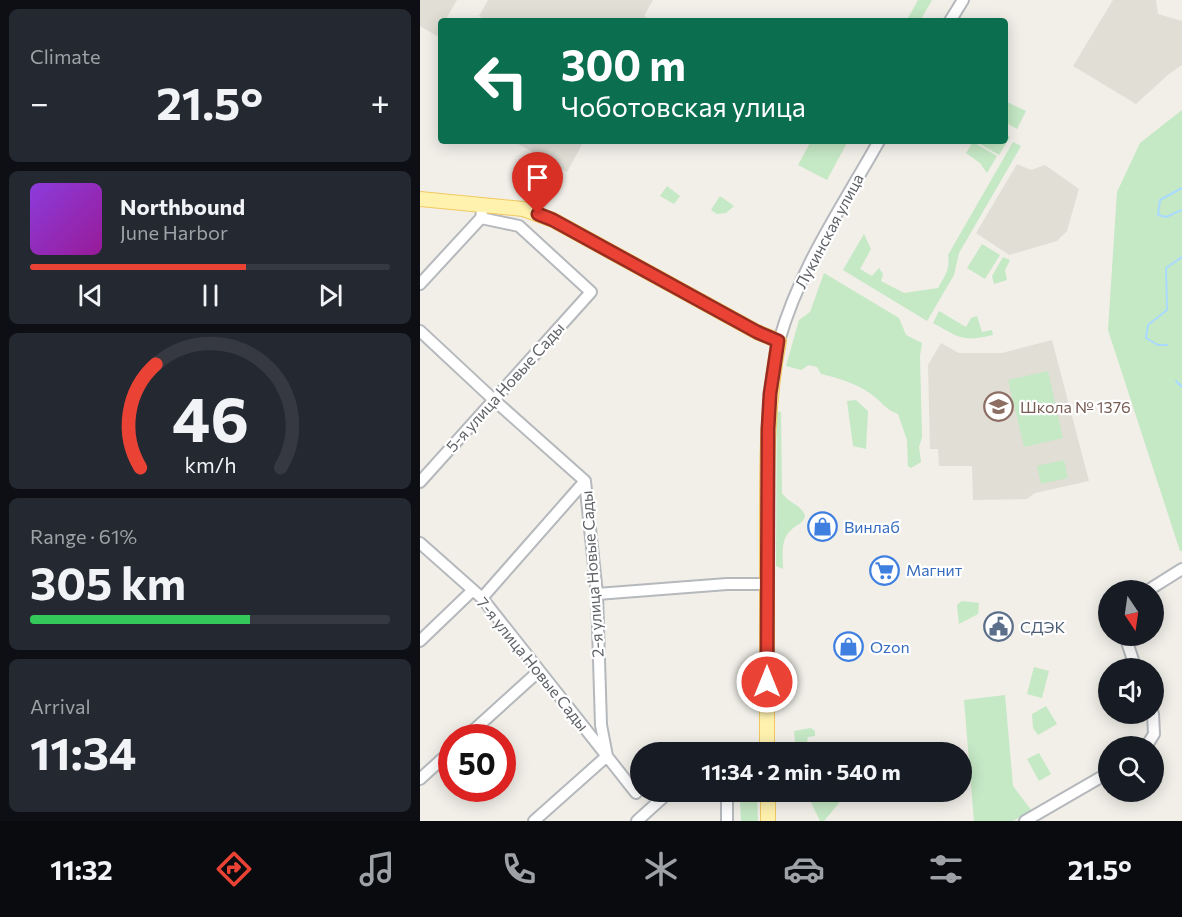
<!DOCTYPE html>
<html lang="en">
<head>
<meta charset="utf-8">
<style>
	body { margin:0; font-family:Commissioner,sans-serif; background:#242831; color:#f1f3f6; height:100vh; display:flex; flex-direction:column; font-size:22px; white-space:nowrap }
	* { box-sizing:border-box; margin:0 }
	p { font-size:20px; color:#9ea1a6 }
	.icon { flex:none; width:33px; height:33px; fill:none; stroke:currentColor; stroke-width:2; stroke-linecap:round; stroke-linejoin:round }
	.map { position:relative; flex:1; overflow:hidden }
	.details { display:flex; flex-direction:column; gap:9px; padding:9px; background:#0d0f14; width:420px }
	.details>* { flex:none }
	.banner { position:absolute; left:18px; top:18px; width:570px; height:126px; border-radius:6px; box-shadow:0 3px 15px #0003; background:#0b6e4f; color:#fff; overflow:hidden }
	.needle { width:39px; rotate:167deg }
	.fabs { position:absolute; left:678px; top:580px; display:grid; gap:12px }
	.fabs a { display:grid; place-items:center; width:66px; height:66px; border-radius:50%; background:#171b24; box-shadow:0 3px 15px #0003; font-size:30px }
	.speed { position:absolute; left:18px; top:724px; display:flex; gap:12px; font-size:30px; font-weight:700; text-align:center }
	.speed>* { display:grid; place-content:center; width:78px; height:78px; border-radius:50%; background:#171b24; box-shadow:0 3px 15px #0003; line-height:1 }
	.speed .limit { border:9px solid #d22; background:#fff; color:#111 }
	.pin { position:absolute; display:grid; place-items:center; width:51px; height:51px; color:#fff; margin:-62px -26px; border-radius:50% 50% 50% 0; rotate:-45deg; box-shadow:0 0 6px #0007 }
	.pin .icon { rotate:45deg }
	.me { position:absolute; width:66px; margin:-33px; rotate:0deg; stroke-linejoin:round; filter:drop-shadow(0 0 4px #0008) }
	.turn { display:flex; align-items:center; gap:21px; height:126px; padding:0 24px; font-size:27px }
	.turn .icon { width:78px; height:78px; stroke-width:2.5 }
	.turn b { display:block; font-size:42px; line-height:51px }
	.big { font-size:45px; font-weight:700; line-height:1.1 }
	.details .card { flex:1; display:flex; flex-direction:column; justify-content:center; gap:9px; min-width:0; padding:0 21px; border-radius:9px; background:#242831 }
	.details .dial { align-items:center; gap:0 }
	.dial svg { height:156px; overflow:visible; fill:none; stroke:#363941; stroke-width:7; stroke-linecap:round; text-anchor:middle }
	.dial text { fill:#f1f3f6; stroke:none }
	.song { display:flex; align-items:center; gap:18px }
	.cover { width:72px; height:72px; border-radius:9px; background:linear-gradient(135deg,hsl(270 70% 55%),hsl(300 70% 35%)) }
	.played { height:6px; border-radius:3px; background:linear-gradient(90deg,#ea4335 60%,#363941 60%) }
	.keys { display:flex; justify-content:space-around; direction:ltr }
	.heat { display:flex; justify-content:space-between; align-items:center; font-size:33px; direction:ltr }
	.charge { height:9px; border-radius:4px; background:linear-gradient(90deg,#34c759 61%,#363941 0) }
	.trip { position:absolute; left:210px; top:742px; width:342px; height:60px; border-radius:30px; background:#171b24; box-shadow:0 3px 15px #0003; font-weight:700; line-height:60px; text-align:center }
	.dock { display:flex; height:96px; justify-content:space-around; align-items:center; background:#090b0e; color:#9ea1a6 }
	.dock .icon { width:42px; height:42px }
	.dock .selected { color:#ea4335 }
	.dock b { font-size:27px; color:#f1f3f6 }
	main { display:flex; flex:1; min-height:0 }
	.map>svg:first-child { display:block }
</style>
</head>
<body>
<main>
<section class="details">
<div class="card"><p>Climate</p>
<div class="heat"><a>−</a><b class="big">21.5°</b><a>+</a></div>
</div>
<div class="card">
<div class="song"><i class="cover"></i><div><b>Northbound</b><p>June Harbor</p></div></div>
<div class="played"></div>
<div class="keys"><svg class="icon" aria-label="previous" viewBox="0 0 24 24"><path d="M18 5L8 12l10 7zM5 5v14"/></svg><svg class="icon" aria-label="pause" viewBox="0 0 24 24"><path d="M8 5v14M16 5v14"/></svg><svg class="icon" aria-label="next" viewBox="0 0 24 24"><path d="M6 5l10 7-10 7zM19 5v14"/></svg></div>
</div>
<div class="card dial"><svg viewBox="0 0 100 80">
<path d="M14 69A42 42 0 1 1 86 69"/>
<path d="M14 69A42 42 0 0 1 22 16" stroke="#ea4335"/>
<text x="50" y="56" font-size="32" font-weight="700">46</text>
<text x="50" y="72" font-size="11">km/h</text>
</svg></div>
<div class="card"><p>Range · 61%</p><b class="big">305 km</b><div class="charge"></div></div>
<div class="card"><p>Arrival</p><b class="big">11:34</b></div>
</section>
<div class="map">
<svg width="762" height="821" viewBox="0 0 762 821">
	<rect width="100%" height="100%" fill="#f1efe8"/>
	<!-- education -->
	<path fill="#e1ded6" d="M 0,0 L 37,0 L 25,21 L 21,21 L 21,28 L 17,36 L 0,26 Z
		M 68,0 L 233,0 L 224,16 L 231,21 L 66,21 L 59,16 Z
		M 693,0 L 736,0 L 738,14 L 762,21 L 762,65 L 749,74 L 716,104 L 653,66 Z
		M 93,141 L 164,141 L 147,172 Z
		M 597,164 L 611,170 L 625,165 L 659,189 L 647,231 L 637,241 L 589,255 L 556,233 Z
		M 632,340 L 669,481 L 615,493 L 607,499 L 553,500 L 552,466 L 519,466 L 518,449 L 510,449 L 508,365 L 521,343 L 539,353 L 582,353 Z"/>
	<!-- green -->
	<path fill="#c5e8c5" d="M 498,0 L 512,0 L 500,21 L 487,20 Z
		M 585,101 L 606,111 L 597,129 L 585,122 Z
		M 762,110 L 762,551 L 760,551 L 688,330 L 697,192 L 720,143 Z
		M 585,134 L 590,137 L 579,155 L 555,141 L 585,141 Z
		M 391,141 L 428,141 L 407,180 L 378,165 Z
		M 553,142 L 577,156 L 567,173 L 560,163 L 546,153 Z
		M 593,142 L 601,146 L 539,253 L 534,275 L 507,321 L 423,270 L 444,234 L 451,249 L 440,269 L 452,276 L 459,268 L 463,274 L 461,281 L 484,293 L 518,288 C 524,277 531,268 528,255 Z
		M 247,186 L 260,196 L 254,204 L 240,196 Z
		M 300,196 L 314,206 L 306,213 L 297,214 L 291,210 Z
		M 562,244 L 580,255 L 565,279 L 547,268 Z
		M 583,257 L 590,260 L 585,270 L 587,280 L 574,284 L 572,276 Z
		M 404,273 L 479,318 L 486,335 L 502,343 L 500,356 L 502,437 L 499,447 L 501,462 L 491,468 L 488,466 L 487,440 L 478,414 C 466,410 461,401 451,394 C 436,383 418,378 401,374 L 397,367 L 389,365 L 381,370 L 366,366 L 379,320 L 390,312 Z
		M 519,311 L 546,327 L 551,318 L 557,316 L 562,332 L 572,330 L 573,335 C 542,342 540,338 513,323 Z
		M 628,371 L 643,438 L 604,447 L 588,380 Z
		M 436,400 L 448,411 L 446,449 L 433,446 L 427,401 Z
		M 357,411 L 361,412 L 362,493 C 368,503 382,505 385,516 C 383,524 377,524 371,530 C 360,540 363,555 363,569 L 356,566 Z
		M 644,460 L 648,478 L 621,484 L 617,466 Z
		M 542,601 L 559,603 L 558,614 L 539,624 L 537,605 Z
		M 614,667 L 629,671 L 622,698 L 607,694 Z
		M 585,695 L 593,786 L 612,811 L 593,821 L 554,821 L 544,700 Z
		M 626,706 L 637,724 L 618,735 L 613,728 L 612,714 Z
		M 391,728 L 395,731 L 395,736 L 388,737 L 385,753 L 376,753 L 374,731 Z
		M 619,753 L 631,774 L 619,781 L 607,759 Z
		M 315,792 L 337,792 L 338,821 L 321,821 L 320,802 L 315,802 Z
		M 386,792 L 428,792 L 404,821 L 400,821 Z"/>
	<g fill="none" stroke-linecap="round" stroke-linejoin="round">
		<!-- stream -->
		<path stroke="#aadaff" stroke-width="2" d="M 762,188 L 740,200 L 738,215 L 746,217 L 762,210
			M 747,345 L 738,345 L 726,338 L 728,325 L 747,310 L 746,268 L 762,257
			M 756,381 L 762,387"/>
		<defs>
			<path id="minor" d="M 530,21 L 543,0
				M 0,284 L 61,218 L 62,211
				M 0,331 L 74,400 L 165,481 L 177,594 L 181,725 L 187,756 L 114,821
				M 359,341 C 380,267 422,207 459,141
				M 0,482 L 171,292 L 99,226 L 61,218
				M 0,543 L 62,598 L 216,793
				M 727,591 L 762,569
				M 177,594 L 307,584 L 347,584
				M 62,598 L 165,481
				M 705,636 L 716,669
				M 0,641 L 52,591
				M 45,738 L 119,671
				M 726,747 L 734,734 L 733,714
				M 0,779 L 32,750
				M 217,821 L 249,792
				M 307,821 L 307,792
				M 605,821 L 688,773"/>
			<path id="major" d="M 0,199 L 103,209 L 133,220 L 337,332 L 359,341 C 346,406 347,472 347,538 C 347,609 347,681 347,753
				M 348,792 L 348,821"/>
		</defs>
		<!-- minor casing -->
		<use href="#minor" stroke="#b5b8bc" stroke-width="14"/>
		<!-- major casing -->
		<use href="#major" stroke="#f2c960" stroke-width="16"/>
		<!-- minor -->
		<use href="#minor" stroke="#fff" stroke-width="10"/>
		<!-- major -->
		<use href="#major" stroke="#fff2af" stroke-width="14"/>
	</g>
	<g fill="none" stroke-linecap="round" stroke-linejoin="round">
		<defs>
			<path id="route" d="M 118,214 L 133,220 L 337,332 L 358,341 L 350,394 L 348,429 L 347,682"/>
		</defs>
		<!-- route casing -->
		<use href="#route" stroke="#982c22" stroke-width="15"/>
		<!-- route -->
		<use href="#route" stroke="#ea4335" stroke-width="10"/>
	</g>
	<!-- icons -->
	<defs>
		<symbol id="school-ring" viewBox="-11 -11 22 22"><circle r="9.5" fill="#fff" stroke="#8d6e63" stroke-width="1.5"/><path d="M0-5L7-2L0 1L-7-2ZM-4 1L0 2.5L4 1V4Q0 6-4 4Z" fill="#8d6e63"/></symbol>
		<symbol id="shop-ring" viewBox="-11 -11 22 22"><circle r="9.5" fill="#fff" stroke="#3f7fe0" stroke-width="1.5"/><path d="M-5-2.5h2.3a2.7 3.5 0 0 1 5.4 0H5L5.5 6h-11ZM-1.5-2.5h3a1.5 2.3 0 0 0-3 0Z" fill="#3f7fe0"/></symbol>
		<symbol id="supermarket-ring" viewBox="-11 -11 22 22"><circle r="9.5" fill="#fff" stroke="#3f7fe0" stroke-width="1.5"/><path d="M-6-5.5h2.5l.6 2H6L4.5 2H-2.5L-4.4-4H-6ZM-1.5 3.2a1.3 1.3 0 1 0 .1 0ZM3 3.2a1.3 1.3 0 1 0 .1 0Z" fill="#3f7fe0"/></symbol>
		<symbol id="civic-ring" viewBox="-11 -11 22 22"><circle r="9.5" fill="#fff" stroke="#5c6f8a" stroke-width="1.5"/><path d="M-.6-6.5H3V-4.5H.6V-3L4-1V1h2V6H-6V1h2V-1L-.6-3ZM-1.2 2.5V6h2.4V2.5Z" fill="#5c6f8a"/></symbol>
	</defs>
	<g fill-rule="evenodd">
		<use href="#school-ring" x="562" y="390" width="33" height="33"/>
		<use href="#shop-ring" x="386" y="510" width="33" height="33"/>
		<use href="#supermarket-ring" x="448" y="554" width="33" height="33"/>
		<use href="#civic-ring" x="562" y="610" width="33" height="33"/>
		<use href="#shop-ring" x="412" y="630" width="33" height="33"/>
	</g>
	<g text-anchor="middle" stroke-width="4.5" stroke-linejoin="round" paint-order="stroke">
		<!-- street labels -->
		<g font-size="16" fill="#5f6368" stroke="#fff">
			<text transform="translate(409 231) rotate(-62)" y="6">Лукинская улица</text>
			<text transform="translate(85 387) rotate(-48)" y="6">5-я улица Новые Сады</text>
			<text transform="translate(172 574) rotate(-94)" y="6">2-я улица Новые Сады</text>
			<text transform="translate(113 664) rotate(51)" y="6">7-я улица Новые Сады</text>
		</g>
		<!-- education labels -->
		<g font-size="16" fill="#785e54" stroke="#fff" text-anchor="start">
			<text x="600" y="413">Школа № 1376</text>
		</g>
		<!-- shop labels -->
		<g font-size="16" fill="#366cbe" stroke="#fff" text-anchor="start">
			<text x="424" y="533">Винлаб</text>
			<text x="486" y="576">Магнит</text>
			<text x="450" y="653">Ozon</text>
		</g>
		<!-- service labels -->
		<g font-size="16" fill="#4e5e75" stroke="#fff" text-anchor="start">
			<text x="600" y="633">СДЭК</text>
		</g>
	</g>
</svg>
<div class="fabs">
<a><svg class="needle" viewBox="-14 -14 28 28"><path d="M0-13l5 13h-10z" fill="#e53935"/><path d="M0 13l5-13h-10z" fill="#9ea1a6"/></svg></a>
<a><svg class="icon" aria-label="sound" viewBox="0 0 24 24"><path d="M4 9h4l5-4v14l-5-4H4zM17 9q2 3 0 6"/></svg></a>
<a><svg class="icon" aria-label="search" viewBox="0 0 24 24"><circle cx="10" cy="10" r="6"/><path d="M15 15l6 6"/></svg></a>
</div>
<div class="speed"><div class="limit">50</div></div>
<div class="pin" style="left:118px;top:214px;background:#d93025"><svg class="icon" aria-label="arrive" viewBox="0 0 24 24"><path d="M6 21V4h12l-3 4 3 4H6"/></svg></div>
<svg class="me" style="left:347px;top:682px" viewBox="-20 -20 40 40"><circle r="17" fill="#ea4335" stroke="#fff" stroke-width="3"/><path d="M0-11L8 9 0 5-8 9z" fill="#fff"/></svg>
<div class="trip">11:34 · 2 min · 540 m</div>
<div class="banner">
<div class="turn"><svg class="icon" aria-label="left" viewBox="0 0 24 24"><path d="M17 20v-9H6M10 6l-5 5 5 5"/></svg><div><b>300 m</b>Чоботовская улица</div></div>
</div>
</div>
</main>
<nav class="dock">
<b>11:32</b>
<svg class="icon selected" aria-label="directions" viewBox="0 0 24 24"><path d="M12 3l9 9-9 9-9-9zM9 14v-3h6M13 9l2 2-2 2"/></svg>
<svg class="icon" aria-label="music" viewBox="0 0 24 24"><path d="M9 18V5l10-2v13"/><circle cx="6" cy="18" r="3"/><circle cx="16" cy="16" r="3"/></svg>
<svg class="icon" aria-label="phone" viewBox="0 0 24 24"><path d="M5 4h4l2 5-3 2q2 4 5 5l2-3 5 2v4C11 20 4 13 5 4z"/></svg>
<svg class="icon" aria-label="climate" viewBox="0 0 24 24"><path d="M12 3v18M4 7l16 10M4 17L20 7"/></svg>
<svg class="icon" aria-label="car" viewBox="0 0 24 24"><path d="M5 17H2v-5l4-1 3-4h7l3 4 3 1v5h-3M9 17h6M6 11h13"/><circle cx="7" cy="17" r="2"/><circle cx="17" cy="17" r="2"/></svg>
<svg class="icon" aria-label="filters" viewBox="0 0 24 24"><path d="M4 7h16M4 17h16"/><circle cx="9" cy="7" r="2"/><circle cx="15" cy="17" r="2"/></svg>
<b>21.5°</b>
</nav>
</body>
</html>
